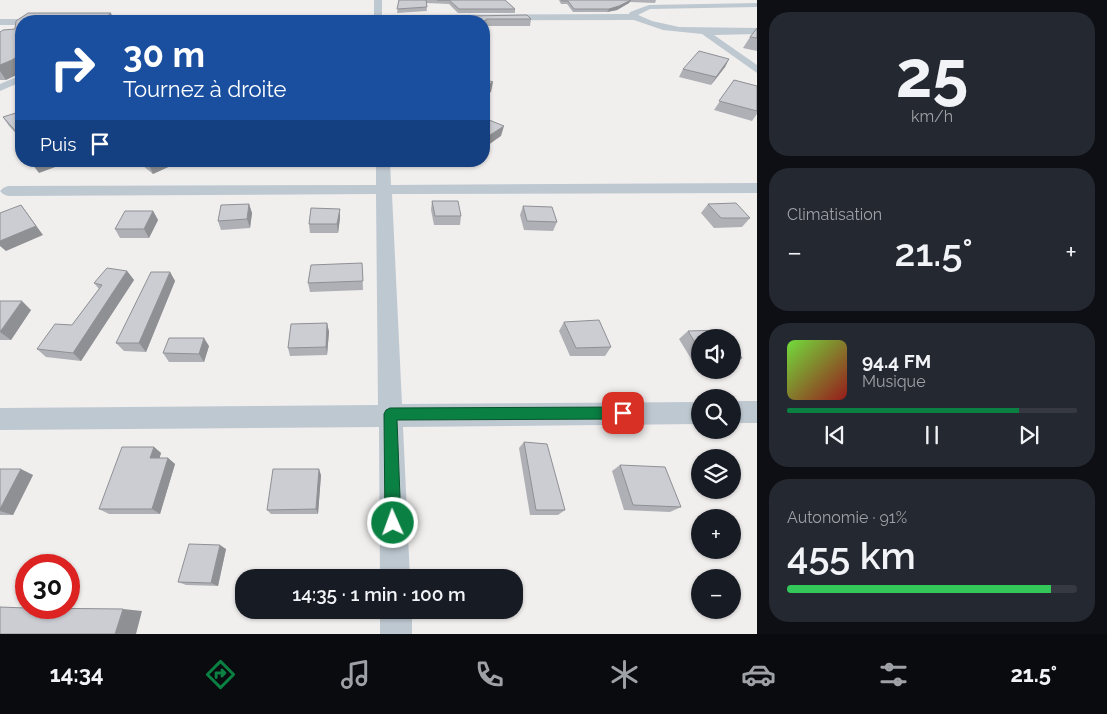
<!DOCTYPE html>
<html lang="fr">
<head>
<meta charset="utf-8">
<style>
	body { margin:0; font-family:Raleway,sans-serif; background:#242831; color:#f1f3f6; height:100vh; display:flex; flex-direction:column; font-size:19px; white-space:nowrap }
	* { box-sizing:border-box; margin:0 }
	p { font-size:16px; color:#9ea1a6 }
	.icon { flex:none; width:28px; height:28px; fill:none; stroke:currentColor; stroke-width:2; stroke-linecap:round; stroke-linejoin:round }
	.map { position:relative; flex:1; overflow:hidden }
	.details { display:flex; flex-direction:column; gap:12px; padding:12px; background:#0d0f14; width:350px }
	.details>* { flex:none }
	.banner { position:absolute; left:15px; top:15px; width:475px; height:152px; border-radius:20px; box-shadow:0 1px 4px #0004; background:#1a4fa0; color:#fff; overflow:hidden }
	.buttons { position:absolute; left:691px; top:329px; display:grid; gap:10px }
	.buttons a { display:grid; place-items:center; width:50px; height:50px; border-radius:50%; background:#171b24; box-shadow:0 1px 4px #0004; font-size:25px }
	.speed { position:absolute; left:15px; top:554px; display:flex; gap:10px; font-size:25px; font-weight:700; text-align:center }
	.speed>* { display:grid; place-content:center; width:65px; height:65px; border-radius:50%; background:#171b24; box-shadow:0 1px 4px #0004; line-height:1 }
	.speed .limit { border:8px solid #d22; background:#fff; color:#111 }
	.pin { position:absolute; display:grid; place-items:center; width:42px; height:42px; color:#fff; margin:-21px; border-radius:10px; box-shadow:0 2px 8px #0006 }
	.me { position:absolute; width:55px; margin:-28px; rotate:358deg; stroke-linejoin:round; filter:drop-shadow(0 0 4px #0008) }
	.turn { display:flex; align-items:center; gap:18px; height:105px; padding:0 25px; font-size:22px }
	.turn .icon { width:65px; height:65px; stroke-width:2.5 }
	.turn b { display:block; font-size:35px; line-height:42px }
	.then { display:flex; align-items:center; height:48px; padding:0 25px; background:#0003; gap:10px; font-size:19px }
	.big { font-size:38px; font-weight:600; line-height:1.1 }
	.details .widget { flex:1; display:flex; flex-direction:column; justify-content:center; gap:8px; min-width:0; padding:0 18px; border-radius:20px; background:#242831 }
	.details .dial { align-items:center; gap:0 }
	.dial b { font-size:65px; line-height:1 }
	.song { display:flex; align-items:center; gap:15px }
	.cover { width:60px; height:60px; border-radius:8px; background:linear-gradient(135deg,hsl(100 70% 55%),hsl(0 70% 35%)) }
	.played { height:5px; border-radius:2px; background:linear-gradient(90deg,#0b8043 80%,#363941 80%) }
	.keys { display:flex; justify-content:space-around; direction:ltr }
	.heat { display:flex; justify-content:space-between; align-items:center; font-size:28px; direction:ltr }
	.charge { height:8px; border-radius:4px; background:linear-gradient(90deg,#34c759 91%,#363941 0) }
	.trip { position:absolute; left:235px; top:569px; width:288px; height:50px; border-radius:20px; background:#171b24; box-shadow:0 1px 4px #0004; font-weight:600; line-height:50px; text-align:center }
	.dock { display:flex; height:80px; justify-content:space-around; align-items:center; background:#090b0e; color:#9ea1a6 }
	.dock .icon { width:35px; height:35px }
	.dock .selected { color:#0b8043 }
	.dock b { font-size:22px; color:#f1f3f6 }
	main { display:flex; flex:1; min-height:0 }
	.map>svg:first-child { display:block }
</style>
</head>
<body>
<main>
<div class="map">
<svg width="757" height="634" viewBox="0 0 757 634">
	<rect width="100%" height="100%" fill="#f1eeee"/>
	<g fill="none" stroke-linecap="round" stroke-linejoin="round">
		<!-- minor -->
		<path fill="#bec8d0" fill-rule="evenodd" d="M 374,0 L 382,0 L 382,15 L 629,14 L 630,12 L 649,5 L 757,3 L 757,7 L 650,9 L 638,15 L 652,21 L 679,27 L 757,28 L 757,34 L 714,35 L 757,65 L 757,73 L 702,34 L 663,30 L 634,20 L 38,21 L 42,18 L 374,15 Z
			M 0,19 L 21,19 L 25,21 L 21,21 L 21,25 L 0,25 Z
			M 21,75 L 21,82 L 0,91 L 0,84 Z
			M 376,161 L 390,161 L 391,185 L 757,183 L 757,193 L 392,194 L 402,404 L 700,402 L 700,424 L 403,427 L 410,578 L 380,578 L 379,427 L 0,430 L 0,408 L 378,405 L 376,194 L 8,196 L 3,194 L 0,191 L 3,188 L 8,186 L 376,185 Z
			M 732,401 L 757,401 L 757,423 L 732,423 Z
			M 380,610 L 412,610 L 412,634 L 380,634 Z"/>
	</g>
	<!-- wall -->
	<path fill="#afb0b5" d="M 399,0 L 505,0 L 515,9 L 515,13 L 458,13 L 449,4 L 426,3 L 427,11 L 397,13 Z
		M 559,0 L 656,0 L 655,3 L 630,2 L 629,3 L 617,10 L 607,12 L 573,12 L 567,4 L 561,4 Z
		M 470,16 L 531,19 L 530,26 L 485,26 L 484,29 L 484,21 L 469,21 Z
		M 21,21 L 6,80 L 0,80 L 0,32 L 15,29 Z
		M 757,28 L 757,51 L 743,48 L 750,37 Z
		M 729,59 L 725,67 L 711,85 L 679,77 L 683,69 Z
		M 734,80 L 757,86 L 757,114 L 752,121 L 714,110 Z
		M 21,115 L 21,139 L 9,126 L 3,117 Z
		M 137,161 L 179,161 L 179,162 L 153,174 Z
		M 445,161 L 464,161 L 456,167 Z
		M 432,201 L 461,216 L 460,225 L 434,225 L 431,210 Z
		M 249,204 L 252,213 L 250,228 L 221,230 L 218,221 Z
		M 708,204 L 750,218 L 742,227 L 714,228 L 701,213 Z
		M 523,206 L 557,222 L 553,231 L 524,230 L 520,215 Z
		M 340,209 L 340,218 L 338,233 L 310,233 L 309,224 Z
		M 153,211 L 158,220 L 149,238 L 120,238 L 115,229 Z
		M 362,263 L 363,290 L 310,292 L 308,283 Z
		M 127,271 L 134,280 L 81,361 L 46,357 L 37,349 L 72,325 L 99,289 L 94,283 Z
		M 170,272 L 175,281 L 146,352 L 124,351 L 116,343 Z
		M 0,301 L 31,310 L 11,340 L 0,340 Z
		M 564,322 L 611,347 L 605,356 L 570,356 L 559,331 Z
		M 327,323 L 329,332 L 327,355 L 290,356 L 288,348 Z
		M 688,331 L 700,338 L 700,367 L 696,367 L 679,339 Z
		M 732,344 L 742,358 L 732,365 Z
		M 209,346 L 204,362 L 169,362 L 163,353 Z
		M 524,442 L 565,510 L 558,515 L 530,515 L 519,448 Z
		M 154,447 L 161,453 L 159,458 L 168,458 L 175,464 L 160,514 L 109,514 L 99,509 Z
		M 620,465 L 681,507 L 670,512 L 624,510 L 612,471 Z
		M 0,469 L 33,475 L 13,515 L 0,515 Z
		M 321,475 L 318,514 L 271,514 L 267,510 Z
		M 226,549 L 218,586 L 186,585 L 178,582 Z"/>
	<!-- shaded-wall -->
	<path fill="#8e9094" d="M 631,0 L 629,3 L 617,10 L 607,12 L 609,9 Z
		M 111,13 L 114,21 L 101,21 Z
		M 21,54 L 21,73 L 6,80 L 0,71 L 0,65 Z
		M 729,59 L 725,67 L 711,85 L 716,77 Z
		M 493,82 L 491,92 L 484,96 L 484,87 Z
		M 504,126 L 501,136 L 484,148 L 484,139 Z
		M 41,161 L 65,161 L 66,163 L 39,173 L 32,164 Z
		M 158,161 L 179,161 L 179,162 L 153,174 L 149,165 Z
		M 457,161 L 464,161 L 456,167 Z
		M 249,204 L 252,213 L 250,228 L 247,219 Z
		M 21,205 L 43,235 L 6,251 L 0,246 L 0,241 Z
		M 340,209 L 340,218 L 338,233 L 337,224 Z
		M 153,211 L 158,220 L 149,238 L 144,229 Z
		M 127,271 L 134,280 L 81,361 L 73,353 Z
		M 170,272 L 175,281 L 146,352 L 139,343 Z
		M 22,301 L 31,310 L 11,340 L 0,332 Z
		M 327,323 L 329,332 L 327,355 L 326,347 Z
		M 204,338 L 209,346 L 204,362 L 199,354 Z
		M 154,447 L 161,453 L 158,464 L 150,458 Z
		M 168,458 L 175,464 L 160,514 L 152,509 Z
		M 21,469 L 33,475 L 13,515 L 0,511 L 0,509 Z
		M 319,469 L 321,475 L 318,514 L 316,509 Z
		M 220,545 L 226,549 L 218,586 L 211,583 Z
		M 123,609 L 142,611 L 136,634 L 115,634 Z"/>
	<!-- building -->
	<path fill="#cbcdd3" stroke="#8e9094" d="M 399,0 L 426,0 L 427,7 L 397,9 Z
		M 437,0 L 505,0 L 515,9 L 459,9 L 449,0 Z
		M 561,0 L 631,0 L 619,6 L 609,9 L 574,9 L 568,1 L 562,1 Z
		M 28,13 L 111,13 L 101,21 L 21,21 L 21,54 L 12,60 L 0,65 L 0,32 L 3,30 L 15,29 L 16,21 Z
		M 527,15 L 531,19 L 486,19 L 486,21 L 474,20 L 470,16 Z
		M 336,16 L 358,16 L 357,21 L 335,21 Z
		M 757,28 L 757,38 L 750,37 Z
		M 699,51 L 729,59 L 716,77 L 683,69 Z
		M 484,79 L 493,82 L 484,87 Z
		M 734,80 L 757,86 L 757,111 L 719,101 Z
		M 19,112 L 21,115 L 21,137 L 3,117 Z
		M 484,118 L 504,126 L 484,139 Z
		M 21,145 L 21,152 L 17,146 Z
		M 30,161 L 41,161 L 32,164 Z
		M 143,161 L 158,161 L 149,165 Z
		M 432,201 L 458,201 L 461,216 L 435,216 Z
		M 736,203 L 750,218 L 721,218 L 708,204 Z
		M 249,204 L 247,219 L 218,221 L 221,205 Z
		M 21,205 L 36,226 L 0,241 L 0,213 Z
		M 523,206 L 552,207 L 557,222 L 527,221 Z
		M 311,208 L 340,209 L 337,224 L 309,224 Z
		M 125,211 L 153,211 L 144,229 L 115,229 Z
		M 362,263 L 363,281 L 308,283 L 311,265 Z
		M 107,268 L 127,271 L 73,353 L 37,349 L 55,324 L 72,325 L 102,285 L 94,283 Z
		M 151,272 L 170,272 L 139,343 L 116,343 Z
		M 0,301 L 22,301 L 0,332 Z
		M 599,320 L 611,347 L 576,348 L 564,322 Z
		M 327,323 L 326,347 L 288,348 L 291,324 Z
		M 723,330 L 728,338 L 700,338 L 700,351 L 688,331 Z
		M 169,338 L 204,338 L 199,354 L 163,353 Z
		M 732,344 L 742,358 L 732,358 Z
		M 524,442 L 547,444 L 565,510 L 536,510 Z
		M 122,447 L 154,447 L 150,458 L 168,458 L 152,509 L 99,509 Z
		M 620,465 L 665,467 L 681,507 L 633,505 Z
		M 0,469 L 21,469 L 0,509 Z
		M 273,469 L 319,469 L 316,509 L 267,510 Z
		M 189,544 L 220,545 L 211,583 L 178,582 Z
		M 0,607 L 26,608 L 123,609 L 115,634 L 0,634 Z"/>
	<!-- route -->
	<path fill="#0b8043" stroke="#07532c" d="M 623,407 L 627,408 L 629,413 L 627,417 L 623,419 L 397,420 L 401,523 L 399,529 L 393,531 L 388,529 L 385,523 L 384,414 L 386,410 L 390,408 Z"/>
</svg>
<div class="buttons">
<a><svg class="icon" aria-label="sound" viewBox="0 0 24 24"><path d="M4 9h4l5-4v14l-5-4H4zM17 9q2 3 0 6"/></svg></a>
<a><svg class="icon" aria-label="search" viewBox="0 0 24 24"><circle cx="10" cy="10" r="6"/><path d="M15 15l6 6"/></svg></a>
<a><svg class="icon" aria-label="layers" viewBox="0 0 24 24"><path d="M12 4l9 5-9 5-9-5zM3 14l9 5 9-5"/></svg></a>
<a>+</a>
<a>−</a>
</div>
<div class="speed"><div class="limit">30</div></div>
<div class="pin" style="left:623px;top:413px;background:#d93025"><svg class="icon" aria-label="arrive" viewBox="0 0 24 24"><path d="M6 21V4h12l-3 4 3 4H6"/></svg></div>
<svg class="me" style="left:393px;top:523px" viewBox="-20 -20 40 40"><circle r="17" fill="#0b8043" stroke="#fff" stroke-width="3"/><path d="M0-11L8 9 0 5-8 9z" fill="#fff"/></svg>
<div class="trip">14:35 · 1 min · 100 m</div>
<div class="banner">
<div class="turn"><svg class="icon" aria-label="right" viewBox="0 0 24 24"><path d="M7 20v-9h11M14 6l5 5-5 5"/></svg><div><b>30 m</b>Tournez à droite</div></div>
<div class="then">Puis<svg class="icon" aria-label="arrive" viewBox="0 0 24 24"><path d="M6 21V4h12l-3 4 3 4H6"/></svg></div>
</div>
</div>
<section class="details">
<div class="widget dial"><b>25</b><p>km/h</p></div>
<div class="widget"><p>Climatisation</p>
<div class="heat"><a>−</a><b class="big">21.5°</b><a>+</a></div>
</div>
<div class="widget">
<div class="song"><i class="cover"></i><div><b>94.4 FM</b><p>Musique</p></div></div>
<div class="played"></div>
<div class="keys"><svg class="icon" aria-label="previous" viewBox="0 0 24 24"><path d="M18 5L8 12l10 7zM5 5v14"/></svg><svg class="icon" aria-label="pause" viewBox="0 0 24 24"><path d="M8 5v14M16 5v14"/></svg><svg class="icon" aria-label="next" viewBox="0 0 24 24"><path d="M6 5l10 7-10 7zM19 5v14"/></svg></div>
</div>
<div class="widget"><p>Autonomie · 91%</p><b class="big">455 km</b><div class="charge"></div></div>
</section>
</main>
<nav class="dock">
<b>14:34</b>
<svg class="icon selected" aria-label="directions" viewBox="0 0 24 24"><path d="M12 3l9 9-9 9-9-9zM9 14v-3h6M13 9l2 2-2 2"/></svg>
<svg class="icon" aria-label="music" viewBox="0 0 24 24"><path d="M9 18V5l10-2v13"/><circle cx="6" cy="18" r="3"/><circle cx="16" cy="16" r="3"/></svg>
<svg class="icon" aria-label="phone" viewBox="0 0 24 24"><path d="M5 4h4l2 5-3 2q2 4 5 5l2-3 5 2v4C11 20 4 13 5 4z"/></svg>
<svg class="icon" aria-label="climate" viewBox="0 0 24 24"><path d="M12 3v18M4 7l16 10M4 17L20 7"/></svg>
<svg class="icon" aria-label="car" viewBox="0 0 24 24"><path d="M5 17H2v-5l4-1 3-4h7l3 4 3 1v5h-3M9 17h6M6 11h13"/><circle cx="7" cy="17" r="2"/><circle cx="17" cy="17" r="2"/></svg>
<svg class="icon" aria-label="filters" viewBox="0 0 24 24"><path d="M4 7h16M4 17h16"/><circle cx="9" cy="7" r="2"/><circle cx="15" cy="17" r="2"/></svg>
<b>21.5°</b>
</nav>
</body>
</html>
